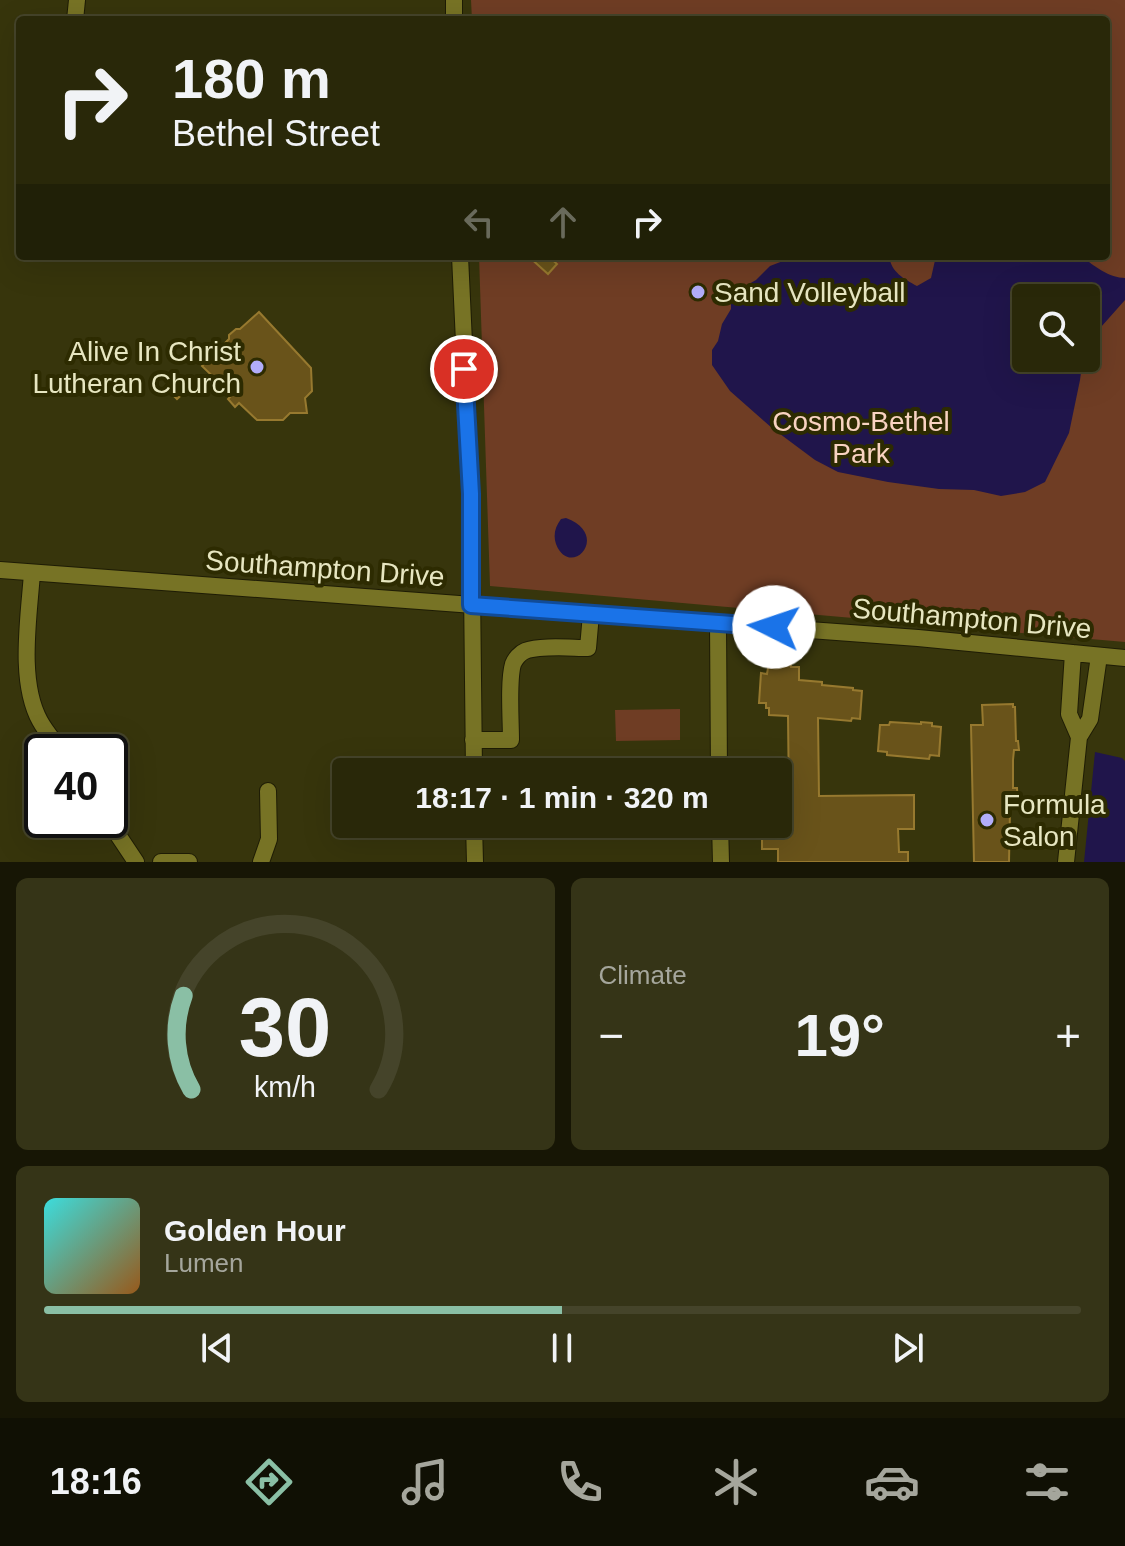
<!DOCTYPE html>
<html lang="en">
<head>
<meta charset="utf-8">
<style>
	body { margin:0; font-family:Arial,sans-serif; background:#353417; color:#f1f3f6; height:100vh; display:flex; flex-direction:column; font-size:30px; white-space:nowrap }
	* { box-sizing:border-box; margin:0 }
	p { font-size:26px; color:#a5a69c }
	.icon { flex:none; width:44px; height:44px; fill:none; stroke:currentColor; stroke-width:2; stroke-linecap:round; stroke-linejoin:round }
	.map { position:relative; height:862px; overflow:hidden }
	.drawer { display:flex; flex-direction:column; gap:16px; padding:16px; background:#171605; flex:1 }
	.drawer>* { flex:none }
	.banner { position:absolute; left:16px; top:16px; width:1094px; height:244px; border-radius:8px; box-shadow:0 8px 32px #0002,0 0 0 2px #45442a; background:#292809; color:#f1f3f6; overflow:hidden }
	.tools { position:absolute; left:1012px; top:284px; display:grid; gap:16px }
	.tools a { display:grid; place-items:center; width:88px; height:88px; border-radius:8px; background:#292809; box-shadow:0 8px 32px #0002,0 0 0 2px #45442a; font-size:40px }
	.speed { position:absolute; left:24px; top:734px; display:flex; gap:16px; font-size:40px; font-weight:700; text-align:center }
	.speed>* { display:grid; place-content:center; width:104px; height:104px; border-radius:50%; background:#292809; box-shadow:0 8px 32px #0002,0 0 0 2px #45442a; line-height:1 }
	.speed .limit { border:4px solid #111; border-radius:12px; background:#fff; color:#111 }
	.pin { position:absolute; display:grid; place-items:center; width:68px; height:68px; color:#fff; margin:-34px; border:4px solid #fff; border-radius:50%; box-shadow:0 2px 8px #0007 }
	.me { position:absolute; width:88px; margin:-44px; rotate:274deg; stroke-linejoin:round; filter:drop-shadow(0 0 6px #0008) }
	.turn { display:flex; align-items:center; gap:28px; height:168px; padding:0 24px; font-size:36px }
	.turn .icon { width:104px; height:104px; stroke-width:2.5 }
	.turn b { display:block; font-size:56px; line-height:68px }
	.lanes { display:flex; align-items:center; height:76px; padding:0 24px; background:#0003; justify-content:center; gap:40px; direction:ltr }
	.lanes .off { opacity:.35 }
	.big { font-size:60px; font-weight:700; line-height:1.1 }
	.drawer .card { flex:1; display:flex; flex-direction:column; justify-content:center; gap:12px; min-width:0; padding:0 28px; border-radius:12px; background:#353417 }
	.drawer .dial { align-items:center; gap:0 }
	.dial svg { height:208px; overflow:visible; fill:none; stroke:#45442a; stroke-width:7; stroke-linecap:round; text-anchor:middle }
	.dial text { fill:#f1f3f6; stroke:none }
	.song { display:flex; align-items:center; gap:24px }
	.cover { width:96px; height:96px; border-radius:12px; background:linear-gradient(135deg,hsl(180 70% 55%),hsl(30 70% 35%)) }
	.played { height:8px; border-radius:4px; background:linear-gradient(90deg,#8abfa5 50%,#45442a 50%) }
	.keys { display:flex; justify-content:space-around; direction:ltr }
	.heat { display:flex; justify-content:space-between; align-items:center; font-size:44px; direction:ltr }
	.drawer .tiles { flex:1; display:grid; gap:16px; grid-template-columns:1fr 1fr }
	.card:last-child { grid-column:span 2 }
	.trip { position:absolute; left:332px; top:758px; width:460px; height:80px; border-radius:8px; background:#292809; box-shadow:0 8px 32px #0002,0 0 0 2px #45442a; font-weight:700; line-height:80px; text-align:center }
	.tabs { display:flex; height:128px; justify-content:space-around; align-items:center; background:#101004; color:#a5a69c }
	.tabs .icon { width:56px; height:56px }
	.tabs .current { color:#8abfa5 }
	.tabs b { font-size:36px; color:#f1f3f6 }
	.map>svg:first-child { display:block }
</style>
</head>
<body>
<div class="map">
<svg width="1125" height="862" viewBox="0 0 1125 862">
	<rect width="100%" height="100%" fill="#37350c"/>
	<!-- green -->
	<path fill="#6f3d24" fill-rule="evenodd" d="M 471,0 L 1125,0 L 1125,642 L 490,586 L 479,256 L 1106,256 L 1106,20 L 472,20 ZM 1026,298 L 1086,298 L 1086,358 L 1026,358 Z
		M 680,709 L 680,740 L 616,741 L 615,710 Z"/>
	<!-- water -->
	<path fill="#20154b" d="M 796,256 L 889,256 C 891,272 904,279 917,286 L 931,278 L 936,256 L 1082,256 C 1093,266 1110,278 1125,278 L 1125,300 L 1093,336 L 1086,351 L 1086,298 L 1026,298 L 1026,358 L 1083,358 L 1080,380 L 1069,433 L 1045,482 L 1025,492 L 1001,496 L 974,490 L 939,489 L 888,482 L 838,472 L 815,460 L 772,428 L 730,391 L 712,365 L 712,350 L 718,341 L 722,324 L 731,309 L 731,301 L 740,289 L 756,280 L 770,266 Z
		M 566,518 C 612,535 570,580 556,544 C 553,535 555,527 561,519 Z
		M 1095,752 L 1122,758 L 1125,761 L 1125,862 L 1084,862 Z"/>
	<!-- building -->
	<path fill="#69531a" stroke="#97792f" stroke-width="2" d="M 528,256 L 548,256 L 557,264 L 548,274 Z
		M 259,312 L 311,368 L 312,391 L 305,398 L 307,413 L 290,413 L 283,420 L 257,420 L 239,403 L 235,407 L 228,399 L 232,395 L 202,366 L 229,339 L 229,335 L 236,329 L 240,329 Z
		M 179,380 L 187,390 L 177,399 L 168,390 Z
		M 770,656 L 790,657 L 791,667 L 799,667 L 799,680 L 822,682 L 822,685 L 853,688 L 853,690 L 862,691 L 860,719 L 852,718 L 851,721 L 818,718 L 819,796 L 914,795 L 914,829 L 898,829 L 899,852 L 908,852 L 908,862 L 778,862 L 778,849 L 762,849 L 762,834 L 777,834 L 778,802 L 789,802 L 788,716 L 769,715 L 769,708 L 766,708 L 766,703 L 759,703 L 761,673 L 767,674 Z
		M 1013,704 L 1013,707 L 1015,707 L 1016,741 L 1018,741 L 1019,750 L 1014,750 L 1013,760 L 1013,788 L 1017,788 L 1018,806 L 1014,806 L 1014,809 L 1010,809 L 1009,862 L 974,862 L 971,725 L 983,725 L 982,705 Z
		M 890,722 L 921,724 L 921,722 L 932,723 L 932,726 L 941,727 L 939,756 L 930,755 L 929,759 L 887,755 L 887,752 L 878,751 L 880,725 L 889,725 Z"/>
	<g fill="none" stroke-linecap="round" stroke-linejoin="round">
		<defs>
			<path id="minor" d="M 454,0 L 454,20
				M 75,20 L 77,0
				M 460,256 L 471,494 L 474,772
				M 0,570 L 918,638 L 1125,658
				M 32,573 C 29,617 18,681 40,721 C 46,732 55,742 62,752
				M 718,623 L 719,772
				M 1073,653 L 1069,714 L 1079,737
				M 473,740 L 511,740 C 511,721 508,681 513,664 C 515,659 520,653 525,651 C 541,645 571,648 588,648 L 591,614
				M 108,820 L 136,862
				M 474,824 L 475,862
				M 720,824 L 721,862
				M 161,862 L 189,862
				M 261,862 L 269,839 L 268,791
				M 1066,862 L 1079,737 L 1090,719 L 1099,656"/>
		</defs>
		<!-- minor casing -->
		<use href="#minor" stroke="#1e1c05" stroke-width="18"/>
		<!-- minor -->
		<use href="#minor" stroke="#777325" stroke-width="16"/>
	</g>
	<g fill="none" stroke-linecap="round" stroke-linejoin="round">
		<defs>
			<path id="route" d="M 464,369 L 471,494 L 471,605 L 774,627"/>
		</defs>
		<!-- route casing -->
		<use href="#route" stroke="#114b97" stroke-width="20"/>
		<!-- route -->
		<use href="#route" stroke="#1a73e8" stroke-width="14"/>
	</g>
	<!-- markers -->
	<g fill="#b2adf9" stroke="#2d2b01" stroke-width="3">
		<circle cx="698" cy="292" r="8"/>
		<circle cx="257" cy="367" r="8"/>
		<circle cx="987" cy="820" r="8"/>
	</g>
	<g text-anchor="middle" stroke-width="8" stroke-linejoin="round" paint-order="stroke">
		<!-- poi labels -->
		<g font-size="28" fill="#e7e6c1" stroke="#2d2b01" text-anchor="start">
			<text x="714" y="302">Sand Volleyball</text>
			<text x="241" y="361" text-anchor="end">Alive In Christ<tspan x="241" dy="32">Lutheran Church</tspan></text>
			<text x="1003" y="814">Formula<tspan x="1003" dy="32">Salon</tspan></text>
		</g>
		<!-- park labels -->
		<g font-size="28" fill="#f9d3c1" stroke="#2d2b01">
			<text x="861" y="431">Cosmo-Bethel<tspan x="861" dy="32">Park</tspan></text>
		</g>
		<!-- street labels -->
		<g font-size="28" fill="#e7e6c1" stroke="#2d2b01">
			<text transform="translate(325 568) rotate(4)" y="10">Southampton Drive</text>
			<text transform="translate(972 618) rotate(5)" y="10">Southampton Drive</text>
		</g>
	</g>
</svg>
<div class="tools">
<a><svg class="icon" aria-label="search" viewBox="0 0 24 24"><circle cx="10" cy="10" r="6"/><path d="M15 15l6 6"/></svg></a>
</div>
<div class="speed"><div class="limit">40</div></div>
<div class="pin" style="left:464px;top:369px;background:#d93025"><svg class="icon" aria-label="arrive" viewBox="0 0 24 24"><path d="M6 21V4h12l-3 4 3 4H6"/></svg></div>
<svg class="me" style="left:774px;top:627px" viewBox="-20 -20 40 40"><circle r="19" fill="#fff"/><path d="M0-13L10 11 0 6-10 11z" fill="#1a73e8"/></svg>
<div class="trip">18:17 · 1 min · 320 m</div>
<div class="banner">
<div class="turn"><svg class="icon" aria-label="right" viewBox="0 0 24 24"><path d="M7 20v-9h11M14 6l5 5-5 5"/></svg><div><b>180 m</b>Bethel Street</div></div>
<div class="lanes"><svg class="icon off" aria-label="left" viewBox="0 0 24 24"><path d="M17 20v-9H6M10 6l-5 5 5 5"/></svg><svg class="icon off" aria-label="ahead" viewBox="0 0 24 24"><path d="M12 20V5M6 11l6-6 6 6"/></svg><svg class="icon" aria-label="right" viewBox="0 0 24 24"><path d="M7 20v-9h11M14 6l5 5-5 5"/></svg></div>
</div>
</div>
<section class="drawer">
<div class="tiles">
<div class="card dial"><svg viewBox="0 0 100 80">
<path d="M14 69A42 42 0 1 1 86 69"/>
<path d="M14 69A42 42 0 0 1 11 33" stroke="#8abfa5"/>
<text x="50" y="56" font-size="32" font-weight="700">30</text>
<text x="50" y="72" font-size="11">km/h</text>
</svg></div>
<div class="card"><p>Climate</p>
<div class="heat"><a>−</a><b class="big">19°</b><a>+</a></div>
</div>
<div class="card">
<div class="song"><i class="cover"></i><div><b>Golden Hour</b><p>Lumen</p></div></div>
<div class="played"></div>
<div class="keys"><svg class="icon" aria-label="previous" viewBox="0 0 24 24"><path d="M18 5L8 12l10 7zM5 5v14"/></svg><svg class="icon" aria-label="pause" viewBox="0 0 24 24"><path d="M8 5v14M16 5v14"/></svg><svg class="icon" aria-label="next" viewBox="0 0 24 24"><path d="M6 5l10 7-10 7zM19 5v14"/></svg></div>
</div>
</div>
</section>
<nav class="tabs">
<b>18:16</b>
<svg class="icon current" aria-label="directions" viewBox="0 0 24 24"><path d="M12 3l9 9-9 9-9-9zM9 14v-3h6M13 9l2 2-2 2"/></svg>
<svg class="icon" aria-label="music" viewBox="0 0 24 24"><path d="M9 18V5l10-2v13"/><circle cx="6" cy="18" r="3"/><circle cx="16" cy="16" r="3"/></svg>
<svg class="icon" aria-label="phone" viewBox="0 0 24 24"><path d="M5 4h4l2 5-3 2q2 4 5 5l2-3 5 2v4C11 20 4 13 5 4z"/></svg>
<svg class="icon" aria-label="climate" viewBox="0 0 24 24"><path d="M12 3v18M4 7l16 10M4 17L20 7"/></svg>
<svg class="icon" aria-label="car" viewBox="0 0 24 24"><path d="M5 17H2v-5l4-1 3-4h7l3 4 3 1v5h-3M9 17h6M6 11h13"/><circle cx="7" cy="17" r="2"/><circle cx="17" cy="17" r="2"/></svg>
<svg class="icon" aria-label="filters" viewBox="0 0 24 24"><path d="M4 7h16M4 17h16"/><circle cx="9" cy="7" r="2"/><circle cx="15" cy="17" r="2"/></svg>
</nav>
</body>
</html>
